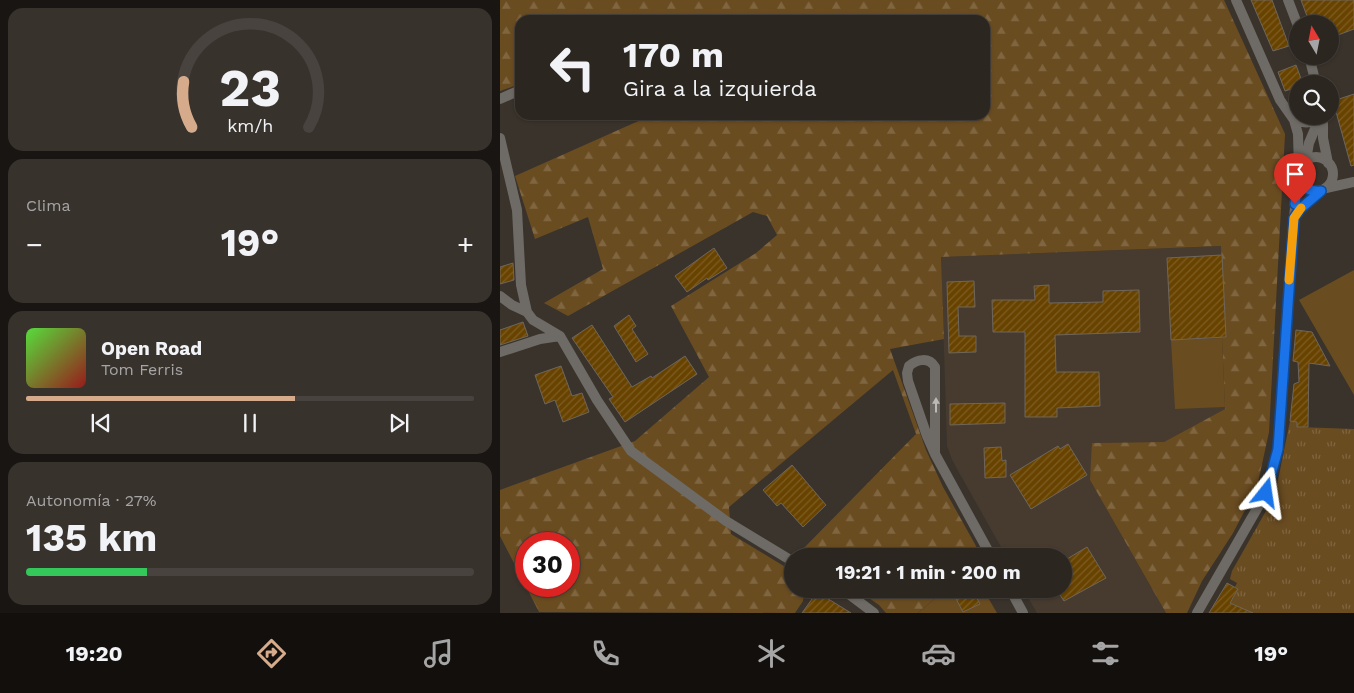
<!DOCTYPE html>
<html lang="es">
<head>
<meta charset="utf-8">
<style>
	body { margin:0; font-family:"Work Sans",sans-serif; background:#38322d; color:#f1f3f6; height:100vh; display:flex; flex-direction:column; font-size:19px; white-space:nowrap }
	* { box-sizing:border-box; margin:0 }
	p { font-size:16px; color:#a6a5a5 }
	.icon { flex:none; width:28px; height:28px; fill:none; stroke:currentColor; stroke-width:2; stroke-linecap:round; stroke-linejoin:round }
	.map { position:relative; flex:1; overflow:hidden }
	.details { display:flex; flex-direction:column; gap:8px; padding:8px; background:#181512; width:500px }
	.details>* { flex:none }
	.hud { position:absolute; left:15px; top:15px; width:475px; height:105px; border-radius:15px; box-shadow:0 1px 4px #0004,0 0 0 1px #48433e; background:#2c2620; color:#f1f3f6; overflow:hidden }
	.needle { width:32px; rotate:350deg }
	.controls { position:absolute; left:789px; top:15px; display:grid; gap:10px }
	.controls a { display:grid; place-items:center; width:50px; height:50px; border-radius:50%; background:#2c2620; box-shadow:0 1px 4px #0004,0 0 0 1px #48433e; font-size:25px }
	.speed { position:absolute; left:15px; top:532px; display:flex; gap:10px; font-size:25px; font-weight:700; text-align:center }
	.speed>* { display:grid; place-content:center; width:65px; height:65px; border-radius:50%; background:#2c2620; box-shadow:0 1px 4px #0004,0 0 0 1px #48433e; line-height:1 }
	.speed .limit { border:8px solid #d22; background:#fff; color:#111 }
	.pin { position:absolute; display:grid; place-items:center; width:42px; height:42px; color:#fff; margin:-51px -21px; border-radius:50% 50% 50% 0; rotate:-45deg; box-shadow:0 0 5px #0007 }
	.pin .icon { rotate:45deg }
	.me { position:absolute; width:55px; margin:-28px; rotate:15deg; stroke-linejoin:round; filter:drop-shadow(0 0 4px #0008) }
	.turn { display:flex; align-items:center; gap:18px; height:105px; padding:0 25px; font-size:22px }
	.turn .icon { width:65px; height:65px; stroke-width:2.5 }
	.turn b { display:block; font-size:35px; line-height:42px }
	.big { font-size:38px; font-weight:700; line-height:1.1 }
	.details .tile { flex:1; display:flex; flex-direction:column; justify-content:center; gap:8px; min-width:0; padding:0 18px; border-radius:15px; background:#38322d }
	.details .dial { align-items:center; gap:0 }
	.dial svg { height:130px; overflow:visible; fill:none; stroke:#48433e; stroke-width:7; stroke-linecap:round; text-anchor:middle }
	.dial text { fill:#f1f3f6; stroke:none }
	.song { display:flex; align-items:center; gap:15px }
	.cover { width:60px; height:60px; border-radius:8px; background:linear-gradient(135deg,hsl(110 70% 55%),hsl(0 70% 35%)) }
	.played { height:5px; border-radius:2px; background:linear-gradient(90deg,#d6ab8b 60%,#48433e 60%) }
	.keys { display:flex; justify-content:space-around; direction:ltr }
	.heat { display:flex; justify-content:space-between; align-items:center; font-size:28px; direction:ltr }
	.charge { height:8px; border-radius:4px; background:linear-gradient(90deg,#34c759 27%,#48433e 0) }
	.trip { position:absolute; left:284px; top:548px; width:288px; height:50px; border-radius:25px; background:#2c2620; box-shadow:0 1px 4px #0004,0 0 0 1px #48433e; font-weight:700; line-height:50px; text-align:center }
	.dock { display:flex; height:80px; justify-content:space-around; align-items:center; background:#120f0d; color:#a6a5a5 }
	.dock .icon { width:35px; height:35px }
	.dock .on { color:#d6ab8b }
	.dock b { font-size:22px; color:#f1f3f6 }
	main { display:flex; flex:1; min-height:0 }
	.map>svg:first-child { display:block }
</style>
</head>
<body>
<main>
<section class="details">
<div class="tile dial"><svg viewBox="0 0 100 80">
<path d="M14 69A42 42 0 1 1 86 69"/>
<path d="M14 69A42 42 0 0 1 9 41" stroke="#d6ab8b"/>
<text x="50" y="56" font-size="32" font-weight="700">23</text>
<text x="50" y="72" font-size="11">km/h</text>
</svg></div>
<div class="tile"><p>Clima</p>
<div class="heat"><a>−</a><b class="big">19°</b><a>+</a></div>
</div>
<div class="tile">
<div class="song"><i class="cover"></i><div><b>Open Road</b><p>Tom Ferris</p></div></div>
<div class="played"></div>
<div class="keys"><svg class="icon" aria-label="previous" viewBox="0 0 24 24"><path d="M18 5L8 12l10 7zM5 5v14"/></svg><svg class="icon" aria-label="pause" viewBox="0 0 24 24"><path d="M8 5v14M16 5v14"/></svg><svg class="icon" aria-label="next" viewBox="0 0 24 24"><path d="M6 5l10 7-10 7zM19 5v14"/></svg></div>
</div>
<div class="tile"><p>Autonomía · 27%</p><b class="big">135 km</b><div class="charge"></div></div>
</section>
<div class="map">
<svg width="854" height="613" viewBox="0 0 854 613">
	<defs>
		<pattern id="forest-firs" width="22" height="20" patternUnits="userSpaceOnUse" patternTransform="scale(1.25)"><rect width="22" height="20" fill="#6a4c21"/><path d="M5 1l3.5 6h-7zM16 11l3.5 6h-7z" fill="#7f6540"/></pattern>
		<pattern id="park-tufts" width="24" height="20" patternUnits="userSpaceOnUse" patternTransform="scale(1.25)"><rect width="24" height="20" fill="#6a4c21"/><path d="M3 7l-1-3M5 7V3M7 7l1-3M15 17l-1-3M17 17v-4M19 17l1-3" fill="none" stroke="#7f6540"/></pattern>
		<pattern id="building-hatch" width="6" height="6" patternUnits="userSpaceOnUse" patternTransform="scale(1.25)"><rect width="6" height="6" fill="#684300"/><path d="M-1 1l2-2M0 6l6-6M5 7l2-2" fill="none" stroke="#7d5d24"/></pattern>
	</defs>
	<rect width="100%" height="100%" fill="#3a332b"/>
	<!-- built -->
	<path fill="#463b2e" d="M 722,246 L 726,337 L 722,338 L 725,409 L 664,442 L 593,443 L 590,480 L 666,613 L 537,613 L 523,589 L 562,589 L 562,556 L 506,556 L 452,460 L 447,446 L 441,257 Z"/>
	<!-- forest -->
	<path fill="url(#forest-firs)" fill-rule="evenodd" d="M 0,0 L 724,0 L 785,134 L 769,432 L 757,487 L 733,533 L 702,581 L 687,613 L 666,613 L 590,480 L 592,443 L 664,442 L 725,409 L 722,338 L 726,337 L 721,246 L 441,257 L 444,339 L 390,349 L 426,450 L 443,487 L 476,546 L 474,556 L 308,556 L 301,551 L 416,434 L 393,370 L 229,507 L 231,534 L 292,571 L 292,589 L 304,589 L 303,601 L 295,613 L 39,612 L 0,536 L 0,490 L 135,441 L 209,377 L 171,306 L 256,253 L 277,235 L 267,216 L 253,212 L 68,316 L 44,303 L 103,269 L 88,217 L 35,239 L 15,176 L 152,115 L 485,115 L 485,20 L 20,20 L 20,84 L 0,91 ZM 26,544 L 69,544 L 69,586 L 26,586 Z
		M 356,589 L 446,589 L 418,613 L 386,613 L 379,605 Z"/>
	<!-- park -->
	<path fill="url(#park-tufts)" d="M 790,421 L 797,422 L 797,427 L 854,429 L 854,613 L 737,613 L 741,608 L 730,603 L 738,589 L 735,587 L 737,583 L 730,579 L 732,571 L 775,495 Z"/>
	<!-- garden -->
	<path fill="#6a4c21" d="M 854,270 L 854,395 L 799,300 Z
		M 722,338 L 725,407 L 675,409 L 671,340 Z
		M 446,589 L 483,589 L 497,613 L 418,613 Z"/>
	<!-- building -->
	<path fill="url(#building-hatch)" stroke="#6e665d" d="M 751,0 L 772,0 L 789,46 L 773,51 Z
		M 801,0 L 854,0 L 854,29 L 830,38 L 830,24 L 810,24 Z
		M 796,65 L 803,84 L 798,84 L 798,87 L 785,91 L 778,72 Z
		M 854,94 L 854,165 L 851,166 L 833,101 Z
		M 214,248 L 227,268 L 208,280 L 207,278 L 187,292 L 175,276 Z
		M 722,255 L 726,337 L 671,340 L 667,258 Z
		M 13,263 L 14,280 L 0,284 L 0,267 Z
		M 474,281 L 475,307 L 458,307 L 459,336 L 476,336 L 476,352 L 449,353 L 447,282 Z
		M 549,285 L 549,303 L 603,302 L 603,291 L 639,290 L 640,332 L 555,335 L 556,372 L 599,372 L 600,406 L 557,408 L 557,417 L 525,417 L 525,332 L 493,332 L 492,300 L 535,300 L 534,286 Z
		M 129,315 L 136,326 L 132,329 L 148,354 L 136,362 L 114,326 Z
		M 23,322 L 28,336 L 0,345 L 0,330 Z
		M 92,325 L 132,387 L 151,376 L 152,378 L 185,356 L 197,374 L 125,422 L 109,399 L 113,397 L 72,338 Z
		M 796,330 L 812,332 L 830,366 L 809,363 L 808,427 L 797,427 L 797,422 L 790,421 L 794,384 L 799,382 L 798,362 L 793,361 Z
		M 61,366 L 72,396 L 82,393 L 89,412 L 63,422 L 55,400 L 45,404 L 35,375 Z
		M 505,403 L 505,423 L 450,425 L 450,404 Z
		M 568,444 L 587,475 L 531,509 L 510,475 L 558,446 L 560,449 Z
		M 501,447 L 502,461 L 506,460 L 506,477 L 485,478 L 484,448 Z
		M 292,465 L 326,505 L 303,527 L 281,503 L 277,506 L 263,490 Z
		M 587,547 L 606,578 L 564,601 L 556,589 L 562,589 L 562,564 L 568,561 L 567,559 Z
		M 727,583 L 738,589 L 730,603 L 753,613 L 709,613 Z
		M 466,589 L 472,589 L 480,604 L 463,612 L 454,595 Z
		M 317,592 L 351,613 L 302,613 Z"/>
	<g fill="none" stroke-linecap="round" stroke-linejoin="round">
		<!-- minor -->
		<path stroke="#6e6b66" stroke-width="10" d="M 736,0 L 780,100 L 794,120 L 798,134 L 799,170
			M 788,0 L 798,26
			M 809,56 L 816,84
			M 0,99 L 20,90
			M 823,116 L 823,138 L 828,163
			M 794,120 C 804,123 810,124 819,119
			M 0,138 L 17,210 L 21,285 L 27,312
			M799 174a17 17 0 1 1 34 0a17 17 0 1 1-34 0Z
			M 806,160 L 809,143 L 820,117
			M 826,188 L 854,182
			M 794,218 L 800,209 L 821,191
			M 0,296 L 12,305 L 27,312 L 33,320 L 60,336 L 97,400 L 131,451 L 226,521 L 292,561
			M 0,352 L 40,339 L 60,336
			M 435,454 L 435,367 C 429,357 417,359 409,366 L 407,373 L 408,381 L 427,436 L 435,454 L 491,556
			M 342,589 L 374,613
			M 510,589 L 523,613
			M 697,613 L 766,493 L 778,449 L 794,218 L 798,176"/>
	</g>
	<!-- one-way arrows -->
	<defs><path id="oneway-solid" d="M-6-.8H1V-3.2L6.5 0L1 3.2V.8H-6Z" transform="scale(1.25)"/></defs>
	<use fill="#bdb9b4" href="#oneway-solid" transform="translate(436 405) rotate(-90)"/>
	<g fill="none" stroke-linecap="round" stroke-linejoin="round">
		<defs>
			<path id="route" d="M 766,493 L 778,449 L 794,218 L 800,209 L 821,191 C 809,192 802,188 798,176 L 795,204"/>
		</defs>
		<!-- route casing -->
		<use href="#route" stroke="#114b97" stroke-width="12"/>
		<!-- route -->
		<use href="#route" stroke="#1a73e8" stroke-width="9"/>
		<!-- slow -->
		<path stroke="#f59e0b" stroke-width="9" d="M 789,280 L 794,218 L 801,208"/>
	</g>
</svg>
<div class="controls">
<a><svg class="needle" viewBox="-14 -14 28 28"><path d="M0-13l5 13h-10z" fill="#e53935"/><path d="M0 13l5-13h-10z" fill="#a6a5a5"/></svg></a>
<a><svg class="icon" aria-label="search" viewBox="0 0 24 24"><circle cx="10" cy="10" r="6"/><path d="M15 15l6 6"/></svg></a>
</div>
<div class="speed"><div class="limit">30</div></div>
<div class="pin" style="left:795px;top:204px;background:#d93025"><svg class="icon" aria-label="arrive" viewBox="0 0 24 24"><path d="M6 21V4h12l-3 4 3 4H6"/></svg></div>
<svg class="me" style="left:766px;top:493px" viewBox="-20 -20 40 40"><path d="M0-17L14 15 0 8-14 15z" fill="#1a73e8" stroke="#fff" stroke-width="4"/></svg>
<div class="trip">19:21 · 1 min · 200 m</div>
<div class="hud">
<div class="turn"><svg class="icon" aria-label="left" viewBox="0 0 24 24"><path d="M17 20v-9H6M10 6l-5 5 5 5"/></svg><div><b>170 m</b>Gira a la izquierda</div></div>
</div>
</div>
</main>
<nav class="dock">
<b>19:20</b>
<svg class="icon on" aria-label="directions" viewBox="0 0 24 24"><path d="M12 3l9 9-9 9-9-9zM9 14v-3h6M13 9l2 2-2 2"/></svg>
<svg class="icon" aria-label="music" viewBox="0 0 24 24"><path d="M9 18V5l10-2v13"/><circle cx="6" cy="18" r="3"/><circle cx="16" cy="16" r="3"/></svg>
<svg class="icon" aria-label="phone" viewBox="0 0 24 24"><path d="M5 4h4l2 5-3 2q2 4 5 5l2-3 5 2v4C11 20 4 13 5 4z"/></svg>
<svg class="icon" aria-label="climate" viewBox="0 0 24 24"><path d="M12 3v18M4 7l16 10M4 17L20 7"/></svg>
<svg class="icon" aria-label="car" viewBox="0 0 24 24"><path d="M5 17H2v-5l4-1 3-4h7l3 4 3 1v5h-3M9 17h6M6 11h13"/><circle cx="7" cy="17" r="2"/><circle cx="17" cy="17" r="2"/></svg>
<svg class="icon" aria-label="filters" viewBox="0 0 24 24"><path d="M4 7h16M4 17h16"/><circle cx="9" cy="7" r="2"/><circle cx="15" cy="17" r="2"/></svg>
<b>19°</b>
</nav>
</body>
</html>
